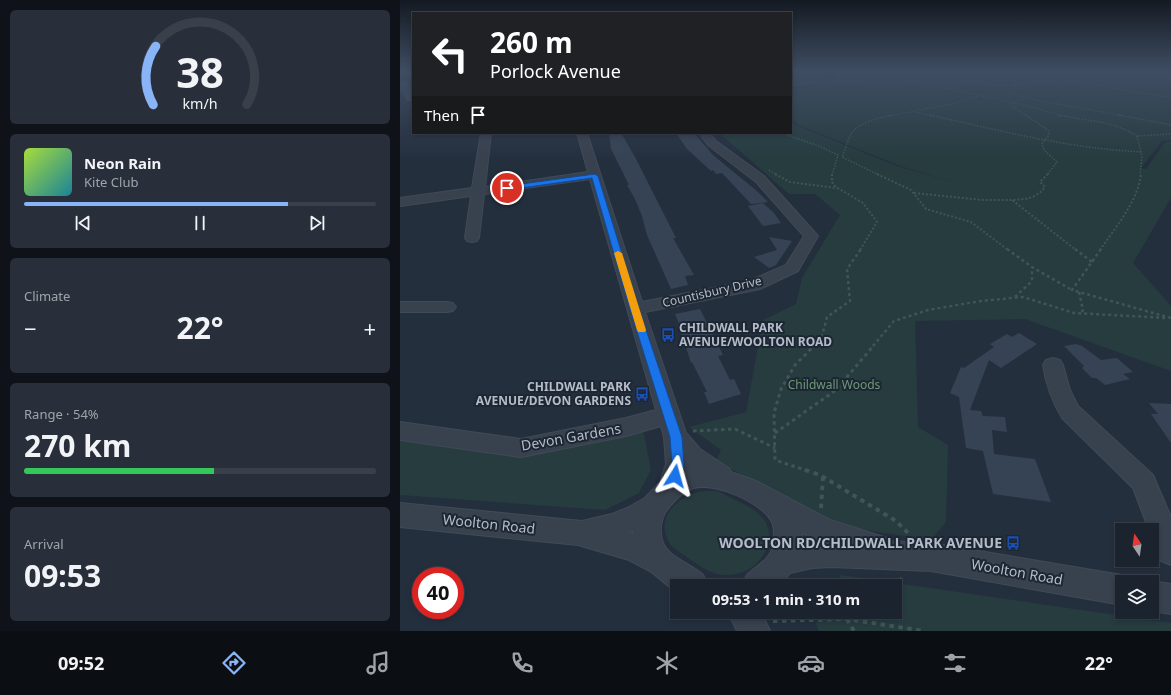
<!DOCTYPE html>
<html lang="en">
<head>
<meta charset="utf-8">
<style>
	body { margin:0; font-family:"Noto Sans",sans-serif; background:#282f3a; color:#f1f3f6; height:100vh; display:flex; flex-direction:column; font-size:15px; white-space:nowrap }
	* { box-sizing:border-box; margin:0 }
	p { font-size:13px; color:#a0a4aa }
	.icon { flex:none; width:22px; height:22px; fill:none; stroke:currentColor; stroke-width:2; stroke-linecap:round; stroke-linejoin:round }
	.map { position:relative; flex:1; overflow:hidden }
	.details { display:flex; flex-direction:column; gap:10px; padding:10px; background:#0f1319; width:400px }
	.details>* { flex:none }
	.banner { position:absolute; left:12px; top:12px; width:380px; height:122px; border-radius:0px; box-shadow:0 2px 6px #0003,0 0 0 1px #39404a; background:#202124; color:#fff; overflow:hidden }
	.needle { width:26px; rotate:347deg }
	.controls { position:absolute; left:715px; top:523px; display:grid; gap:8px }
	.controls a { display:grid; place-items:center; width:44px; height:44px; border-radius:0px; background:#1b232e; box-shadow:0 2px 6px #0003,0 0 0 1px #39404a; font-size:20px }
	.speed { position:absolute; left:12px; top:567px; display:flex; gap:8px; font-size:20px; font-weight:700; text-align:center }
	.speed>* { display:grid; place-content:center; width:52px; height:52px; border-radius:50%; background:#1b232e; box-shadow:0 2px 6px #0003,0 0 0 1px #39404a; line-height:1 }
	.speed .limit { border:6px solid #d22; background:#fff; color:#111 }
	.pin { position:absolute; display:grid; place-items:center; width:34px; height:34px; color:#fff; margin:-17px; border:2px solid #fff; border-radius:50%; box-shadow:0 1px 4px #0007 }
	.me { position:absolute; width:44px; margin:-22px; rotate:8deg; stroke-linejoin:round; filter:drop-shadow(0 0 3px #0008) }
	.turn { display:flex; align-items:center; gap:14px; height:84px; padding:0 12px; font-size:18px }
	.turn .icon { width:52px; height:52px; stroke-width:2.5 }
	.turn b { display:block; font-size:28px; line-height:34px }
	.then { display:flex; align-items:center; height:38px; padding:0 12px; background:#0003; gap:8px; font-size:15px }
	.big { font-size:30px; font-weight:700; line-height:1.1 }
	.details .widget { flex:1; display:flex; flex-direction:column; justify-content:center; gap:6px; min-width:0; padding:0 14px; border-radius:6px; background:#282f3a }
	.details .dial { align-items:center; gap:0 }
	.dial svg { height:104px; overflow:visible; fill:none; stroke:#39404a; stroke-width:7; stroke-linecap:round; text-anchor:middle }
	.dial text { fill:#f1f3f6; stroke:none }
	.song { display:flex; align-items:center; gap:12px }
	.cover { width:48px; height:48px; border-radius:6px; background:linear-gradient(135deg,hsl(80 70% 55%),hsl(190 70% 35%)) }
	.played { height:4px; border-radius:2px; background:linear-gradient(90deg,#8ab4f8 75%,#39404a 75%) }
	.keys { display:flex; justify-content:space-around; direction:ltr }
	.heat { display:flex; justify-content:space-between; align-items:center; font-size:22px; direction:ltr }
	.charge { height:6px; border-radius:3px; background:linear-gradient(90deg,#34c759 54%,#39404a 0) }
	.trip { position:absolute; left:270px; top:579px; width:232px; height:40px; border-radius:0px; background:#1b232e; box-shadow:0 2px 6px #0003,0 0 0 1px #39404a; font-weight:700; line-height:40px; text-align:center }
	.menu { display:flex; height:64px; justify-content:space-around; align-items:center; background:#0b0e12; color:#a0a4aa }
	.menu .icon { width:28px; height:28px }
	.menu .current { color:#8ab4f8 }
	.menu b { font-size:18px; color:#f1f3f6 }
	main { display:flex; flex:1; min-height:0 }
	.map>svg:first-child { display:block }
</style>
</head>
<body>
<main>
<section class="details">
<div class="widget dial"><svg viewBox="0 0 100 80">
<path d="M14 69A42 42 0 1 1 86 69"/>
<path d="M14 69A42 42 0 0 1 16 24" stroke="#8ab4f8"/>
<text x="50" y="56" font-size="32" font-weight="700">38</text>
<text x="50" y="72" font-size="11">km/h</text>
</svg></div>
<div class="widget">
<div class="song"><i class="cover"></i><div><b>Neon Rain</b><p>Kite Club</p></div></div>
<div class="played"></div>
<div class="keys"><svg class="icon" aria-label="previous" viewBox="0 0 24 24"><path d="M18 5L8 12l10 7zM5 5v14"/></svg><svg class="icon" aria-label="pause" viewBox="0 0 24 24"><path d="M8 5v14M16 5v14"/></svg><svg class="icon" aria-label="next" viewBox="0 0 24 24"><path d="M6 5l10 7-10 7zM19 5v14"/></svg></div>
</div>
<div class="widget"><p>Climate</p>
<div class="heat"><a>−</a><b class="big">22°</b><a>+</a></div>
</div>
<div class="widget"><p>Range · 54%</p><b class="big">270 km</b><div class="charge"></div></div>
<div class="widget"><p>Arrival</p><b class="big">09:53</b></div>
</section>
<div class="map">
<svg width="771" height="631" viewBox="0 0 771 631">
	<rect width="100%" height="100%" fill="#242f3e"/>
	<!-- green -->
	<path fill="#263c3f" d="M 437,71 L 771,71 L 771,140 L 762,141 L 741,168 L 733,167 L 746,169 L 765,142 L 771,141 L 771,198 L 733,263 L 771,306 L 771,371 L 625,319 L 515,321 L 518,427 L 548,445 L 546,522 L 531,540 L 438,526 L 316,461 L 321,450 L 289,427 L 346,412 L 363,320 L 396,304 L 402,278 L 440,215 L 415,194 L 389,194 L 319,133 L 391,133 L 391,121 L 393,124 L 497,166 L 553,182 L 500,166 L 396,124 L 391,115 L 391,90 L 435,80 Z
		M 391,74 L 433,80 L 391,88 Z
		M 243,430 L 251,470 L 239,493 L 205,510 L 0,495 L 0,440 L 118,455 Z
		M 304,491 L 316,491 L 322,493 C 334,500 349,505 359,514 C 379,532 367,561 345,571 C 321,581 306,571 287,557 C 281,553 274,549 270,544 C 253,518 279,494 304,491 Z
		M 441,575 L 771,623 L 771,631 L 419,631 L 416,624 L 422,612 L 495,612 L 495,586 L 435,586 Z"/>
	<!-- building -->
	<path fill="#364354" d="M 209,133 L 221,133 L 235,157 L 276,238 L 273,238 L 294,275 L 285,276 L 288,285 L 271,289 L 247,235 L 242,216 L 235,199 L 227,185 L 229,185 L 211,149 Z
		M 276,133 L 294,133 L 313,155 L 358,192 L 368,202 L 351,204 L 322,173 L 316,174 L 313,170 L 311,171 L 287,149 Z
		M 363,203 L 374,213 L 381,223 L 363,226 L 348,206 Z
		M 369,237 L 392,241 L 376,265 L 369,268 L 354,257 L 377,250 Z
		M 300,309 L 323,355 L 318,356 L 330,380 L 334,379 L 341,394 L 309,404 L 304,392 L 307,392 L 292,362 L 291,363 L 283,338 L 277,324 L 279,324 L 275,314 Z
		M 619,333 L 637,344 L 601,368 L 589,360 L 570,410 L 581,411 L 583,416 L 605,417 L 607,432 L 592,430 L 594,454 L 635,459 L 651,502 L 593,494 L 583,451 L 566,448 L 559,397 L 550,393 L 561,367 L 564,368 L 594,347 L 590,344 L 607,334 L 612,337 Z
		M 676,344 L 682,346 L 701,360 L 717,358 L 733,372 L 723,374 L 730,379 L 705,385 L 696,378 L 692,378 L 682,368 L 684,366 L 664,346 Z
		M 749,403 L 771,404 L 771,443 L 751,414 L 758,414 Z"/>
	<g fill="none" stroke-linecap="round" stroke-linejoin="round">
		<defs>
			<path id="minor" d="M 0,71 L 13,71 L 13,75 L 0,73 Z
				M 0,82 L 5,82 L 13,95 L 13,100 L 8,100 L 0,87 Z
				M 81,133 L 91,133 L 85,187 L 188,172 L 177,133 L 187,133 L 242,302 L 349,281 L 386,265 L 404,236 L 356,182 L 308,145 L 299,133 L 309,133 L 316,141 L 364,176 L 418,236 L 398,271 L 360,289 L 245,312 L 286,433 L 300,449 L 330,469 L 331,472 L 356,481 L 430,520 L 487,538 L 488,541 L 531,543 L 722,575 L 733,579 L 734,582 L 722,582 L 722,605 L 531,571 L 432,567 L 412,568 L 390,573 L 380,586 L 342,586 C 343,583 345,578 347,575 C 356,566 370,560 373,546 C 374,539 375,529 372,522 C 362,502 315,482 294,488 C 285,490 276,499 270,506 C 262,515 259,527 262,540 C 267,558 291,563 303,575 C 305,578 307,583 308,586 L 277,586 L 277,593 L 250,571 L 229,560 L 178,545 L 0,527 L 0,503 L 182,521 L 212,514 L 227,508 L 245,498 L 260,482 L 266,464 L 264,437 L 261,426 L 226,436 L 121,457 L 0,440 L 0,422 L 121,439 L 226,418 L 256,410 L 190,179 L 84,194 L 79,238 L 77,241 L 72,242 L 67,241 L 65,238 L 71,196 L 0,206 L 0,198 L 72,188 ZM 233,531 L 233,535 L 228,533 ZM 402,533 L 414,540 L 416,541 L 401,543 Z
				M 0,302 L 47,302 L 53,303 L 56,307 L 53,311 L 47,312 L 0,312 Z
				M 653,358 L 660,360 L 663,365 L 670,390 L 678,406 L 753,475 L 771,517 L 771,565 L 761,561 L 752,539 L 752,530 L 749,530 L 733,488 L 662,418 C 652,401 646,385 643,365 L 646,360 Z
				M 752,581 L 771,584 L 771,614 L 752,611 L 752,582 L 749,582 Z
				M 328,612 L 361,612 L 370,631 L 337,631 Z"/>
		</defs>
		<!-- minor casing -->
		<use href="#minor" stroke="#414a57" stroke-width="2"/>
		<!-- path-far5 -->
		<path stroke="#3f5557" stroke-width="1" stroke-dasharray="1.5 1.5" stroke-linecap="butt" d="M 462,71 L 620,104 L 664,116
			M 492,71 L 604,86 L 625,85 L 601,76 L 559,71
			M 614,71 L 771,98
			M 728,71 L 771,75
			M 771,71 L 771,74
			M 629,72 L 635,71
			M 439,82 L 440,80 L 457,72 L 456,71
			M 624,83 L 644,83 L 657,79
			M 391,86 L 408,82 L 431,83 L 485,78
			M 616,87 L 609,93 L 636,100 L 724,116
			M 623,98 L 612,103 L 612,106 L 627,116
			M 515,112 L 535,116
			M 488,116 L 552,104 L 578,96"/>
		<!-- path-far4 -->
		<path stroke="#3f5557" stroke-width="1.5" stroke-dasharray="1.5 1.5" stroke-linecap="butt" d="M 530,115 C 601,131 668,148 741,152
			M 626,115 L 649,131 L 649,135 L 642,144 L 644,150 L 657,162 L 647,175
			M 658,115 L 706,123 L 724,129 L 737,136 L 771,134
			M 719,115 L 771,125
			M 381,133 L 419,146 L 438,155 L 432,175
			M 737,136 L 742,156 L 740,175
			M 369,170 L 377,175
			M 479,175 L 442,157 C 445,150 447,142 450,136 C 457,122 479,118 493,115"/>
		<!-- path-far3 -->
		<path stroke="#3f5557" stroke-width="2" stroke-dasharray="2 2" stroke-linecap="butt" d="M 375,174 L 390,182 L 437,188
			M 432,174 L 432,182 L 436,187 L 463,203 L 477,222 L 460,250
			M 477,174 L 511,190 L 526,209 L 571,222 L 608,250
			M 648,174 L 640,182 L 645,187 C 636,199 626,199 612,200 L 676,250
			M 514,193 L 583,200 L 612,200
			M 700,250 C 715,228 738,201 741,174"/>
		<!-- path-far2 -->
		<path stroke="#3f5557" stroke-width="2.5" stroke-dasharray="3 3" stroke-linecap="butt" d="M 607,249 L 632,267 L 672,290
			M 675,249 L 692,262
			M 701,249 L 672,290 L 771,318
			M 679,292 L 683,310 L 680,314
			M 615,297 L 632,281 L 632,267
			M 414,346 L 421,340 L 427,317 L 450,301 L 447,269 L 461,249
			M 473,346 L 494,321 L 528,310 L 581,301 L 623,297 L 674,313 L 767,318"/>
		<!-- path-far1 -->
		<path stroke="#3f5557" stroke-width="3" stroke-dasharray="3.5 3.5" stroke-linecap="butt" d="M 293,431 L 335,429 L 375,448
			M 375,433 L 436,390 L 474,345
			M 408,471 L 375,460 L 374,413 L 381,389 L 395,365 L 415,345"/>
		<!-- path -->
		<path stroke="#3f5557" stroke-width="4" stroke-dasharray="4.5 4.5" stroke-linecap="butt" d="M 405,470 L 420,475 L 496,521 L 509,534
			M 421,508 L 423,477
			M 491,586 L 503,578
			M 447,618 L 456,612
			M 447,619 L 454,631
			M 373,621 L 447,619 L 524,631"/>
		<!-- minor -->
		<use href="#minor" fill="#38414e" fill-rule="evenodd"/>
	</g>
	<!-- sky -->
	<linearGradient id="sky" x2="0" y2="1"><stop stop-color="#141a22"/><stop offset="0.45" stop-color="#3f4d63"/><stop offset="1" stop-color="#3f4d63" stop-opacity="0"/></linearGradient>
	<rect width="771" height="159" fill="url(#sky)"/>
	<!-- route -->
	<path fill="#1a73e8" stroke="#114b97" d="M 195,174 L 198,176 L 239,309 L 282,437 L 284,464 L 280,480 L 275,481 L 271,480 L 269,476 L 272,464 L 270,437 L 230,309 L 192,178 L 107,190 L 104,188 L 107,186 Z"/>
	<!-- slow -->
	<path fill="#f59e0b" d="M 218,251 L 222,253 L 246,330 L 245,332 L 238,332 L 237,330 L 214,253 Z"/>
	<!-- icons -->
	<defs>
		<symbol id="bus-bare" viewBox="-9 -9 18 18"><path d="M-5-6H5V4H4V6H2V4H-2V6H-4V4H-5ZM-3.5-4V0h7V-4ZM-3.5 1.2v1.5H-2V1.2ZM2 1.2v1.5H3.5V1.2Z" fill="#1a4fb4" stroke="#1d2633" stroke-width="2.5" paint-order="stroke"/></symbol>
	</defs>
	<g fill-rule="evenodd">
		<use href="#bus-bare" x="258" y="325" width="20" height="20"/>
		<use href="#bus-bare" x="232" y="384" width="20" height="20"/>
		<use href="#bus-bare" x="603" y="533" width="20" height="20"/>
	</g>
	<g text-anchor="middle" stroke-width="4" stroke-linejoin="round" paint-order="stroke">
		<!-- street labels -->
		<g font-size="12" fill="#b4bcc9" stroke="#1d2633">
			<text transform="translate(312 292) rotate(-13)" y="4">Countisbury Drive</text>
		</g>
		<!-- poi labels -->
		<g font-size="12" font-weight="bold" fill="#b4bcc9" stroke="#1d2633" text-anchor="start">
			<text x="279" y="332">CHILDWALL PARK<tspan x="279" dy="14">AVENUE/WOOLTON ROAD</tspan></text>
			<text x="231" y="391" text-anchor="end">CHILDWALL PARK<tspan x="231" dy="14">AVENUE/DEVON GARDENS</tspan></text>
		</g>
		<!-- park labels -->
		<g font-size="12" fill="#6b9a76" stroke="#1d2633">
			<text x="434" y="389">Childwall Woods</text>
		</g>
		<!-- near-street labels -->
		<g font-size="14" fill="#b4bcc9" stroke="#1d2633">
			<text transform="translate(171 437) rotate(-10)" y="5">Devon Gardens</text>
			<text transform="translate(89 524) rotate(6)" y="5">Woolton Road</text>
			<text transform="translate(617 572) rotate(10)" y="5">Woolton Road</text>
		</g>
		<!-- near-poi labels -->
		<g font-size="14" font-weight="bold" fill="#b4bcc9" stroke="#1d2633" text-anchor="end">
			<text x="602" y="548">WOOLTON RD/CHILDWALL PARK AVENUE</text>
		</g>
	</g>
</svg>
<div class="controls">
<a><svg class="needle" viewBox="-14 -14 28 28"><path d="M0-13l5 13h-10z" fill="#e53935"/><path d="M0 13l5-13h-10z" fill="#a0a4aa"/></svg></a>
<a><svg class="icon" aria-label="layers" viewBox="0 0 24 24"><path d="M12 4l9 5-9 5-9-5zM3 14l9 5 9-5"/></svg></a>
</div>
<div class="speed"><div class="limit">40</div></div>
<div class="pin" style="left:107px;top:188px;background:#d93025"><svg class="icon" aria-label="arrive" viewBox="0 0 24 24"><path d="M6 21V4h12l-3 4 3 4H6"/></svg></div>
<svg class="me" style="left:275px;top:476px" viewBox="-20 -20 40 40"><path d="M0-17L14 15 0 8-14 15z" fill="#1a73e8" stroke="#fff" stroke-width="4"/></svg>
<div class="trip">09:53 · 1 min · 310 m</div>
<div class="banner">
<div class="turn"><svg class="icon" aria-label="left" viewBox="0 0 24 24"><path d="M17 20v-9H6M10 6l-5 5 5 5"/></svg><div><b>260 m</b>Porlock Avenue</div></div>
<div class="then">Then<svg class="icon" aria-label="arrive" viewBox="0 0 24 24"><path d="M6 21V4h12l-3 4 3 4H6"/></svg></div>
</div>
</div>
</main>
<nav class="menu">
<b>09:52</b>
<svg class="icon current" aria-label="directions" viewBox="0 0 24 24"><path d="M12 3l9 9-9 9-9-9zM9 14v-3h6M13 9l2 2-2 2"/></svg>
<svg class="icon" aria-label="music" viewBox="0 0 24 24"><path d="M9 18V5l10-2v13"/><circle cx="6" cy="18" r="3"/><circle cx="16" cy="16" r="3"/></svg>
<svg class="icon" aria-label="phone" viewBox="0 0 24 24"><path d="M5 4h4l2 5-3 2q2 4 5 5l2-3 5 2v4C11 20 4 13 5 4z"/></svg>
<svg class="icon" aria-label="climate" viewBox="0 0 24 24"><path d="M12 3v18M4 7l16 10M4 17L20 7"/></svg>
<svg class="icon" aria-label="car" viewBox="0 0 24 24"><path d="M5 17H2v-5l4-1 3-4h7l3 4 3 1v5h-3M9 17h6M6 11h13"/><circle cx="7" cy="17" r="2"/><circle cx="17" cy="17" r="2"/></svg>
<svg class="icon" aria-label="filters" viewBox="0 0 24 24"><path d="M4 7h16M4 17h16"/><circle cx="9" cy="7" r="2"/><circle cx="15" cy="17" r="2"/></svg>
<b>22°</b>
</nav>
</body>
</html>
